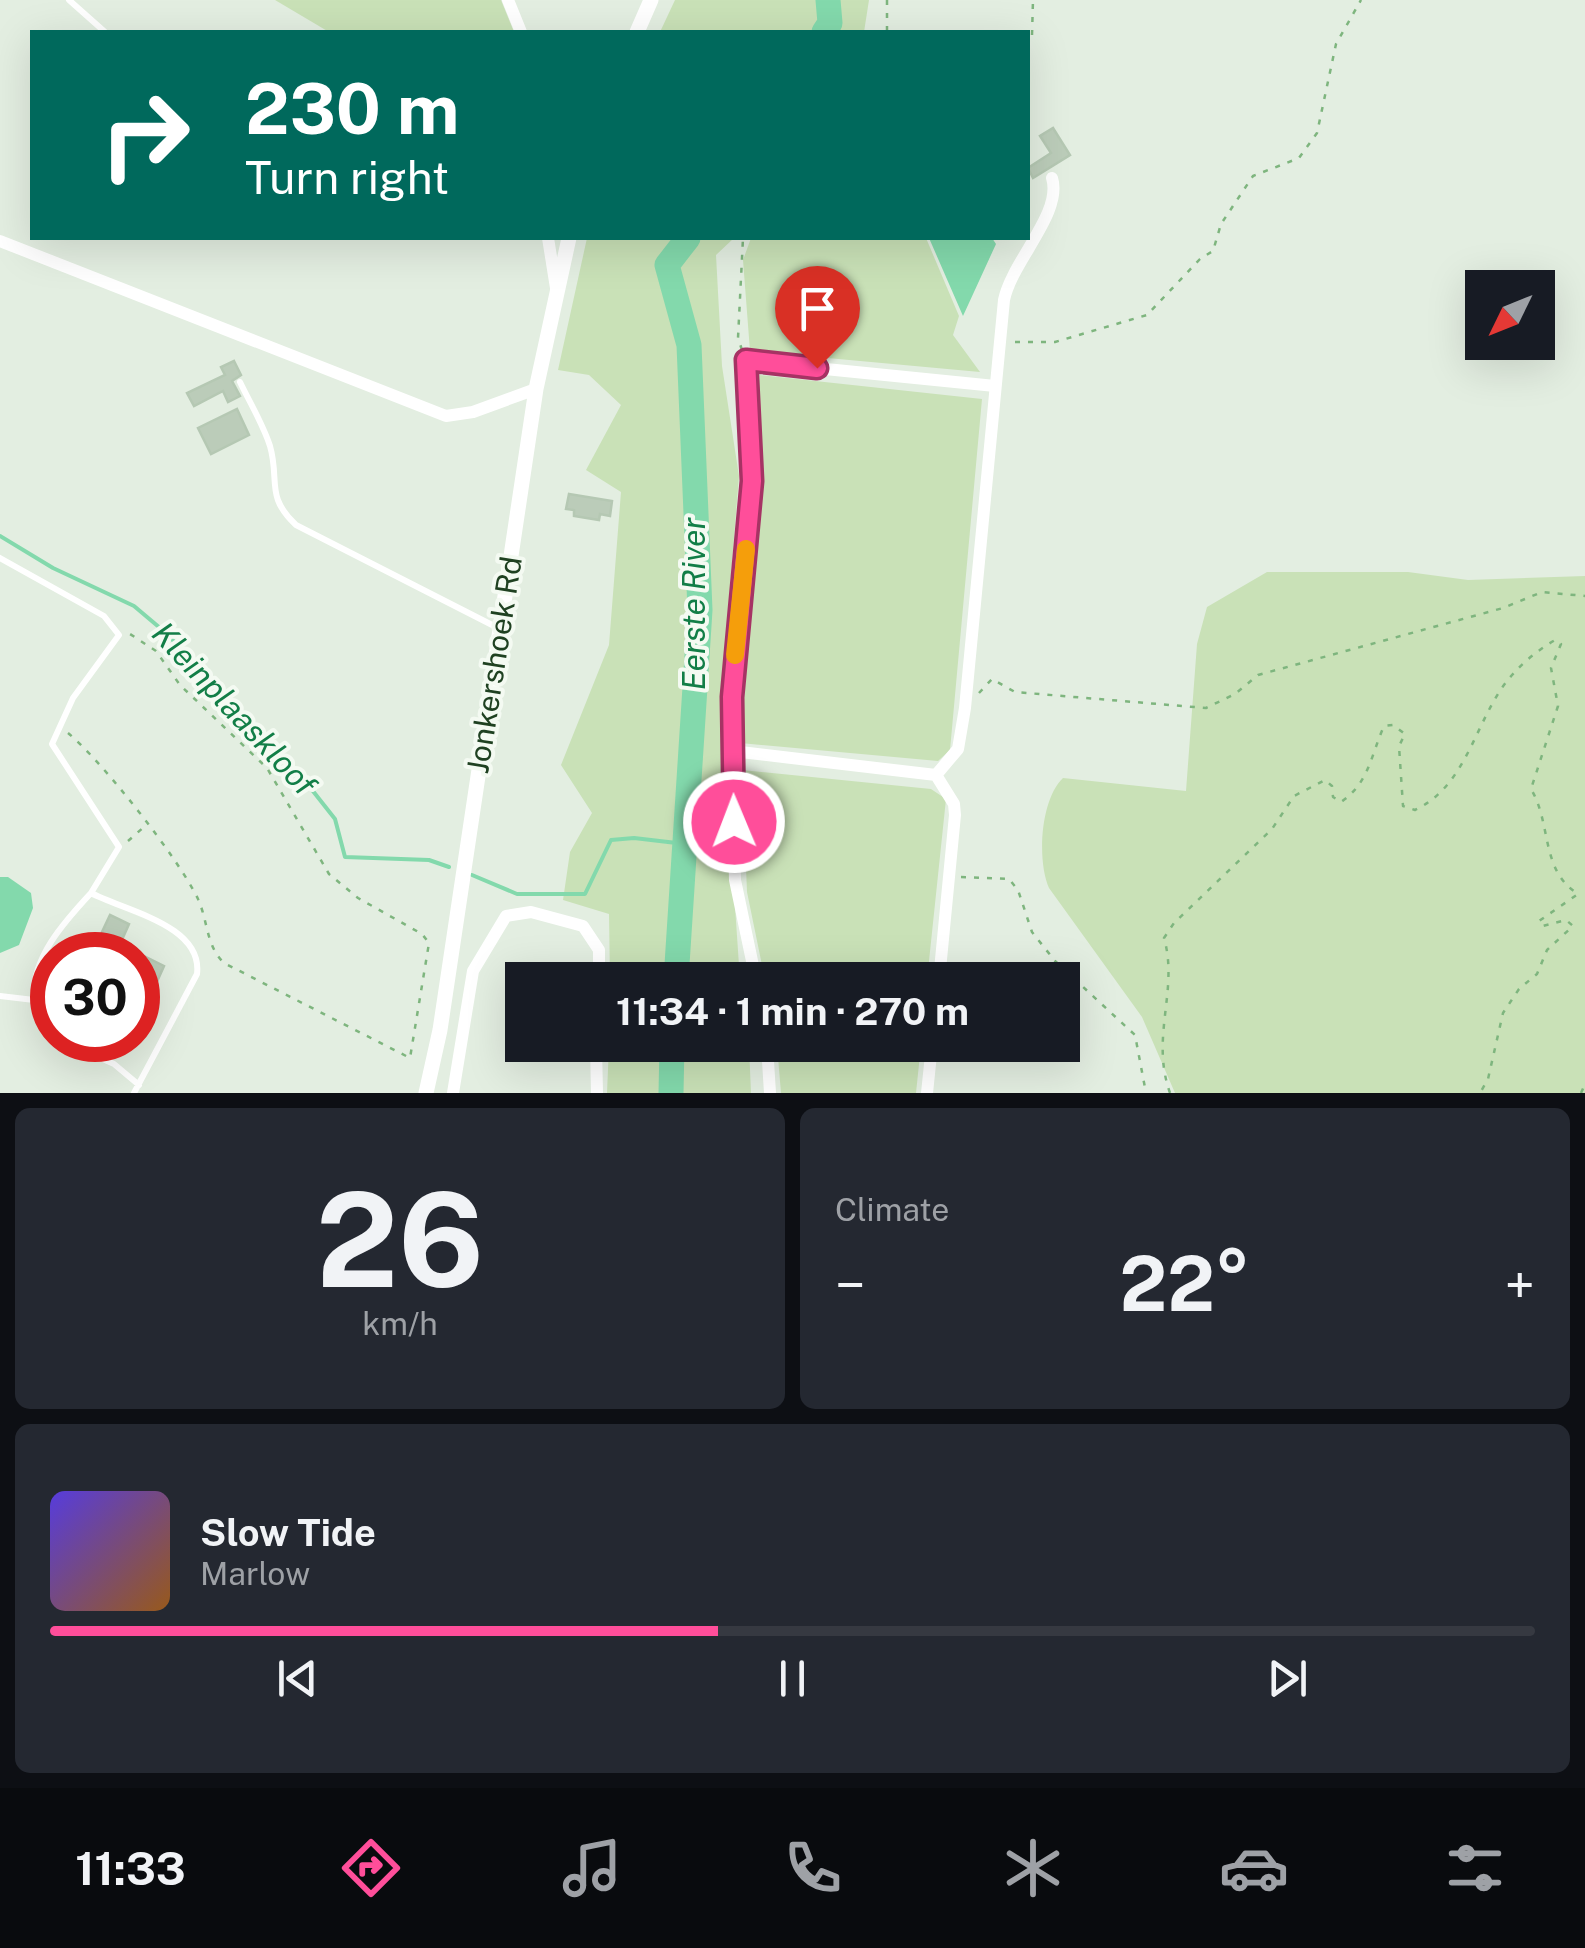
<!DOCTYPE html>
<html lang="en">
<head>
<meta charset="utf-8">
<style>
	body { margin:0; font-family:"Public Sans",sans-serif; background:#242831; color:#f1f3f6; height:100vh; display:flex; flex-direction:column; font-size:38px; white-space:nowrap }
	* { box-sizing:border-box; margin:0 }
	p { font-size:32px; color:#9ea1a6 }
	.icon { flex:none; width:55px; height:55px; fill:none; stroke:currentColor; stroke-width:2; stroke-linecap:round; stroke-linejoin:round }
	.map { position:relative; height:1093px; overflow:hidden }
	.side { display:flex; flex-direction:column; gap:15px; padding:15px; background:#0d0f14; flex:1 }
	.side>* { flex:none }
	.hud { position:absolute; left:30px; top:30px; width:1000px; height:210px; border-radius:0px; box-shadow:0 10px 40px #0002; background:#00695c; color:#fff; overflow:hidden }
	.needle { width:65px; rotate:227deg }
	.fabs { position:absolute; left:1465px; top:270px; display:grid; gap:20px }
	.fabs a { display:grid; place-items:center; width:90px; height:90px; border-radius:0px; background:#171b24; box-shadow:0 10px 40px #0002; font-size:50px }
	.speed { position:absolute; left:30px; top:932px; display:flex; gap:20px; font-size:50px; font-weight:700; text-align:center }
	.speed>* { display:grid; place-content:center; width:130px; height:130px; border-radius:50%; background:#171b24; box-shadow:0 10px 40px #0002; line-height:1 }
	.speed .limit { border:15px solid #d22; background:#fff; color:#111 }
	.pin { position:absolute; display:grid; place-items:center; width:85px; height:85px; color:#fff; margin:-102px -42px; border-radius:50% 50% 50% 0; rotate:-45deg; box-shadow:0 0 10px #0007 }
	.pin .icon { rotate:45deg }
	.me { position:absolute; width:110px; margin:-55px; rotate:359deg; stroke-linejoin:round; filter:drop-shadow(0 0 8px #0008) }
	.turn { display:flex; align-items:center; gap:35px; height:210px; padding:0 50px; font-size:45px }
	.turn .icon { width:130px; height:130px; stroke-width:2.5 }
	.turn b { display:block; font-size:70px; line-height:85px }
	.big { font-size:75px; font-weight:700; line-height:1.1 }
	.side .widget { flex:1; display:flex; flex-direction:column; justify-content:center; gap:15px; min-width:0; padding:0 35px; border-radius:15px; background:#242831 }
	.side .dial { align-items:center; gap:0 }
	.dial b { font-size:130px; line-height:1 }
	.song { display:flex; align-items:center; gap:30px }
	.cover { width:120px; height:120px; border-radius:15px; background:linear-gradient(135deg,hsl(250 70% 55%),hsl(30 70% 35%)) }
	.played { height:10px; border-radius:5px; background:linear-gradient(90deg,#ff4e9a 45%,#363941 45%) }
	.keys { display:flex; justify-content:space-around; direction:ltr }
	.heat { display:flex; justify-content:space-between; align-items:center; font-size:55px; direction:ltr }
	.side .tiles { flex:1; display:grid; gap:15px; grid-template-columns:1fr 1fr }
	.widget:last-child { grid-column:span 2 }
	.trip { position:absolute; left:505px; top:962px; width:575px; height:100px; border-radius:0px; background:#171b24; box-shadow:0 10px 40px #0002; font-weight:700; line-height:100px; text-align:center }
	.menu { display:flex; height:160px; justify-content:space-around; align-items:center; background:#090b0e; color:#9ea1a6 }
	.menu .icon { width:70px; height:70px }
	.menu .selected { color:#ff4e9a }
	.menu b { font-size:45px; color:#f1f3f6 }
	.map>svg:first-child { display:block }
</style>
</head>
<body>
<div class="map">
<svg width="1585" height="1093" viewBox="0 0 1585 1093">
	<rect width="100%" height="100%" fill="#e3eee1"/>
	<!-- green -->
	<path fill="#c9e1b7" d="M 275,0 L 501,0 L 514,32 L 329,32 Z
		M 675,0 L 869,0 L 864,32 L 660,32 Z
		M 587,238 L 734,238 L 716,255 L 722,366 L 739,476 L 721,700 L 740,980 L 610,980 L 609,914 L 563,900 L 570,852 L 592,813 L 561,765 L 609,645 L 621,492 L 586,470 L 621,405 L 589,375 L 558,370 Z
		M 751,238 L 926,238 L 959,316 L 953,335 L 980,372 L 750,351 L 743,260 Z
		M 759,375 L 982,399 L 950,750 L 938,761 L 740,743 L 762,490 L 753,382 Z
		M 1267,572 L 1408,572 L 1468,580 L 1585,576 L 1585,1093 L 1175,1093 L 1142,1017 L 1049,888 C 1037,861 1040,800 1063,778 L 1186,791 L 1197,644 L 1207,607 Z
		M 742,770 L 931,789 L 946,799 L 927,980 L 765,980 L 747,892 Z
		M 609,1045 L 749,1045 L 751,1093 L 607,1093 Z
		M 777,1045 L 921,1045 L 916,1093 L 781,1093 Z"/>
	<!-- water -->
	<path fill="#83d9ac" d="M 929,238 L 992,238 L 996,244 L 963,316 Z
		M 0,877 L 8,877 L 31,893 L 33,908 L 19,945 L 0,953 Z"/>
	<g fill="none" stroke-linecap="round" stroke-linejoin="round">
		<!-- stream -->
		<path stroke="#83d9ac" stroke-width="4" d="M 0,536 L 53,568 L 134,606 L 166,633 L 305,781 L 335,819 L 345,857 L 429,860 L 449,867
			M 472,875 L 517,894 L 585,894 L 611,840 L 634,838 L 685,844"/>
		<!-- river -->
		<path stroke="#83d9ac" stroke-width="25" d="M 824,32 L 830,23 L 828,0
			M 676,980 L 700,610 L 689,345 L 667,265 L 688,238
			M 671,1093 L 672,1045"/>
	</g>
	<!-- building -->
	<path fill="#bbccb9" stroke="#b5c8b3" stroke-width="2.5" d="M 1053,128 L 1070,155 L 1033,178 L 1028,168 L 1051,153 L 1040,136 Z
		M 234,361 L 241,375 L 232,381 L 240,396 L 228,402 L 223,391 L 194,406 L 187,393 L 225,375 L 221,367 Z
		M 237,409 L 249,435 L 211,454 L 198,428 Z
		M 569,494 L 612,501 L 610,516 L 600,514 L 599,520 L 574,516 L 574,510 L 566,509 Z
		M 110,915 L 129,924 L 121,942 L 102,932 Z
		M 146,957 L 164,966 L 151,995 L 138,989 L 138,974 Z"/>
	<g fill="none" stroke-linecap="round" stroke-linejoin="round">
		<!-- path -->
		<path stroke="#7eb57e" stroke-width="2.5" stroke-dasharray="5 8" stroke-linecap="butt" d="M 887,0 L 887,32
			M 1032,35 L 1033,0
			M 1015,342 L 1055,342 L 1147,315 L 1200,259 L 1213,251 L 1221,224 L 1253,176 L 1299,158 L 1317,133 L 1336,44 L 1361,0
			M 742,350 L 738,338 L 743,238
			M 979,693 L 992,679 L 1015,692 L 1206,708 L 1235,694 L 1258,675 L 1503,608 L 1542,592 L 1585,596
			M 68,733 C 102,761 179,859 198,899 C 208,921 206,946 224,963 L 410,1058 L 429,943 L 422,934 L 358,898 L 329,874 L 267,768 L 180,685 L 156,651 L 130,634
			M 128,841 L 145,826
			M 961,877 L 1009,879 L 1018,890 L 1032,932 L 1055,961 L 1135,1035 L 1146,1093
			M 1170,1093 C 1150,1037 1179,990 1164,938 L 1174,923 L 1272,829 L 1294,796 L 1325,780 L 1332,786 L 1333,797 L 1341,802 C 1369,783 1371,755 1384,726 L 1393,725 L 1405,734 L 1399,746 L 1403,806 L 1415,810 C 1460,789 1472,738 1495,699 C 1509,674 1530,655 1555,640 L 1561,644 L 1551,668 L 1558,706 L 1531,789 C 1552,824 1540,870 1578,894 L 1539,921 L 1543,926 L 1566,920 L 1573,926 L 1547,950 L 1537,974 L 1519,989 L 1503,1013 L 1488,1079 L 1480,1093
			M 1581,1093 L 1585,1084"/>
		<!-- service -->
		<path stroke="#fff" stroke-width="6" d="M 69,0 L 105,32
			M 240,382 C 250,403 263,424 270,446 C 280,481 265,496 296,525 L 500,629
			M 0,558 L 104,616 L 119,635 L 73,698 L 52,744 L 119,847 L 91,893
			M 0,996 L 34,1000
			M 52,1007 L 42,1016 L 47,1034 L 52,1036
			M 45,1012 L 34,1000 C 30,959 65,921 91,893 C 125,911 203,925 197,974 L 134,1093
			M 61,1040 L 114,1064 L 139,1085"/>
		<!-- minor -->
		<path stroke="#fff" stroke-width="12" d="M 508,0 L 521,32
			M 548,238 L 556,288
			M 0,241 L 446,416 L 473,412 L 536,389
			M 732,751 L 936,775 L 958,749 L 965,708 L 1004,300 C 1012,261 1063,213 1052,178
			M 936,775 L 954,804 L 955,815 L 939,980
			M 756,980 L 735,880 L 732,751 L 735,657 L 751,481 L 746,361 L 995,386
			M 596,1045 L 597,1093
			M 767,1045 L 770,1093
			M 453,1093 L 473,971 L 506,916 L 531,912 L 583,926 L 599,950 L 599,980
			M 927,1093 L 932,1045"/>
		<!-- tertiary -->
		<path stroke="#fff" stroke-width="15" d="M 637,32 L 651,0
			M 426,1093 L 440,1030 L 536,389 L 569,238"/>
	</g>
	<g fill="none" stroke-linecap="round" stroke-linejoin="round">
		<defs>
			<path id="route" d="M 734,822 L 732,697 L 752,481 L 746,360 L 817,368"/>
		</defs>
		<!-- route casing -->
		<use href="#route" stroke="#a63364" stroke-width="25"/>
		<!-- route -->
		<use href="#route" stroke="#ff4e9a" stroke-width="18"/>
		<!-- slow -->
		<path stroke="#f59e0b" stroke-width="18" d="M 735,655 L 746,549"/>
	</g>
	<g text-anchor="middle" stroke-width="8" stroke-linejoin="round" paint-order="stroke">
		<!-- street labels -->
		<g font-size="30" fill="#1f4121" stroke="#f4faf2">
			<text transform="translate(495 665) rotate(-81)" y="10">Jonkershoek Rd</text>
		</g>
		<!-- water labels -->
		<g font-size="32" font-style="italic" fill="#127e47" stroke="#f4faf2">
			<text transform="translate(694 604) rotate(-90)" y="11">Eerste River</text>
			<text transform="translate(234 709) rotate(47)" y="11">Kleinplaaskloof</text>
		</g>
	</g>
</svg>
<div class="fabs">
<a><svg class="needle" viewBox="-14 -14 28 28"><path d="M0-13l5 13h-10z" fill="#e53935"/><path d="M0 13l5-13h-10z" fill="#9ea1a6"/></svg></a>
</div>
<div class="speed"><div class="limit">30</div></div>
<div class="pin" style="left:817px;top:368px;background:#d93025"><svg class="icon" aria-label="arrive" viewBox="0 0 24 24"><path d="M6 21V4h12l-3 4 3 4H6"/></svg></div>
<svg class="me" style="left:734px;top:822px" viewBox="-20 -20 40 40"><circle r="17" fill="#ff4e9a" stroke="#fff" stroke-width="3"/><path d="M0-11L8 9 0 5-8 9z" fill="#fff"/></svg>
<div class="trip">11:34 · 1 min · 270 m</div>
<div class="hud">
<div class="turn"><svg class="icon" aria-label="right" viewBox="0 0 24 24"><path d="M7 20v-9h11M14 6l5 5-5 5"/></svg><div><b>230 m</b>Turn right</div></div>
</div>
</div>
<section class="side">
<div class="tiles">
<div class="widget dial"><b>26</b><p>km/h</p></div>
<div class="widget"><p>Climate</p>
<div class="heat"><a>−</a><b class="big">22°</b><a>+</a></div>
</div>
<div class="widget">
<div class="song"><i class="cover"></i><div><b>Slow Tide</b><p>Marlow</p></div></div>
<div class="played"></div>
<div class="keys"><svg class="icon" aria-label="previous" viewBox="0 0 24 24"><path d="M18 5L8 12l10 7zM5 5v14"/></svg><svg class="icon" aria-label="pause" viewBox="0 0 24 24"><path d="M8 5v14M16 5v14"/></svg><svg class="icon" aria-label="next" viewBox="0 0 24 24"><path d="M6 5l10 7-10 7zM19 5v14"/></svg></div>
</div>
</div>
</section>
<nav class="menu">
<b>11:33</b>
<svg class="icon selected" aria-label="directions" viewBox="0 0 24 24"><path d="M12 3l9 9-9 9-9-9zM9 14v-3h6M13 9l2 2-2 2"/></svg>
<svg class="icon" aria-label="music" viewBox="0 0 24 24"><path d="M9 18V5l10-2v13"/><circle cx="6" cy="18" r="3"/><circle cx="16" cy="16" r="3"/></svg>
<svg class="icon" aria-label="phone" viewBox="0 0 24 24"><path d="M5 4h4l2 5-3 2q2 4 5 5l2-3 5 2v4C11 20 4 13 5 4z"/></svg>
<svg class="icon" aria-label="climate" viewBox="0 0 24 24"><path d="M12 3v18M4 7l16 10M4 17L20 7"/></svg>
<svg class="icon" aria-label="car" viewBox="0 0 24 24"><path d="M5 17H2v-5l4-1 3-4h7l3 4 3 1v5h-3M9 17h6M6 11h13"/><circle cx="7" cy="17" r="2"/><circle cx="17" cy="17" r="2"/></svg>
<svg class="icon" aria-label="filters" viewBox="0 0 24 24"><path d="M4 7h16M4 17h16"/><circle cx="9" cy="7" r="2"/><circle cx="15" cy="17" r="2"/></svg>
</nav>
</body>
</html>
